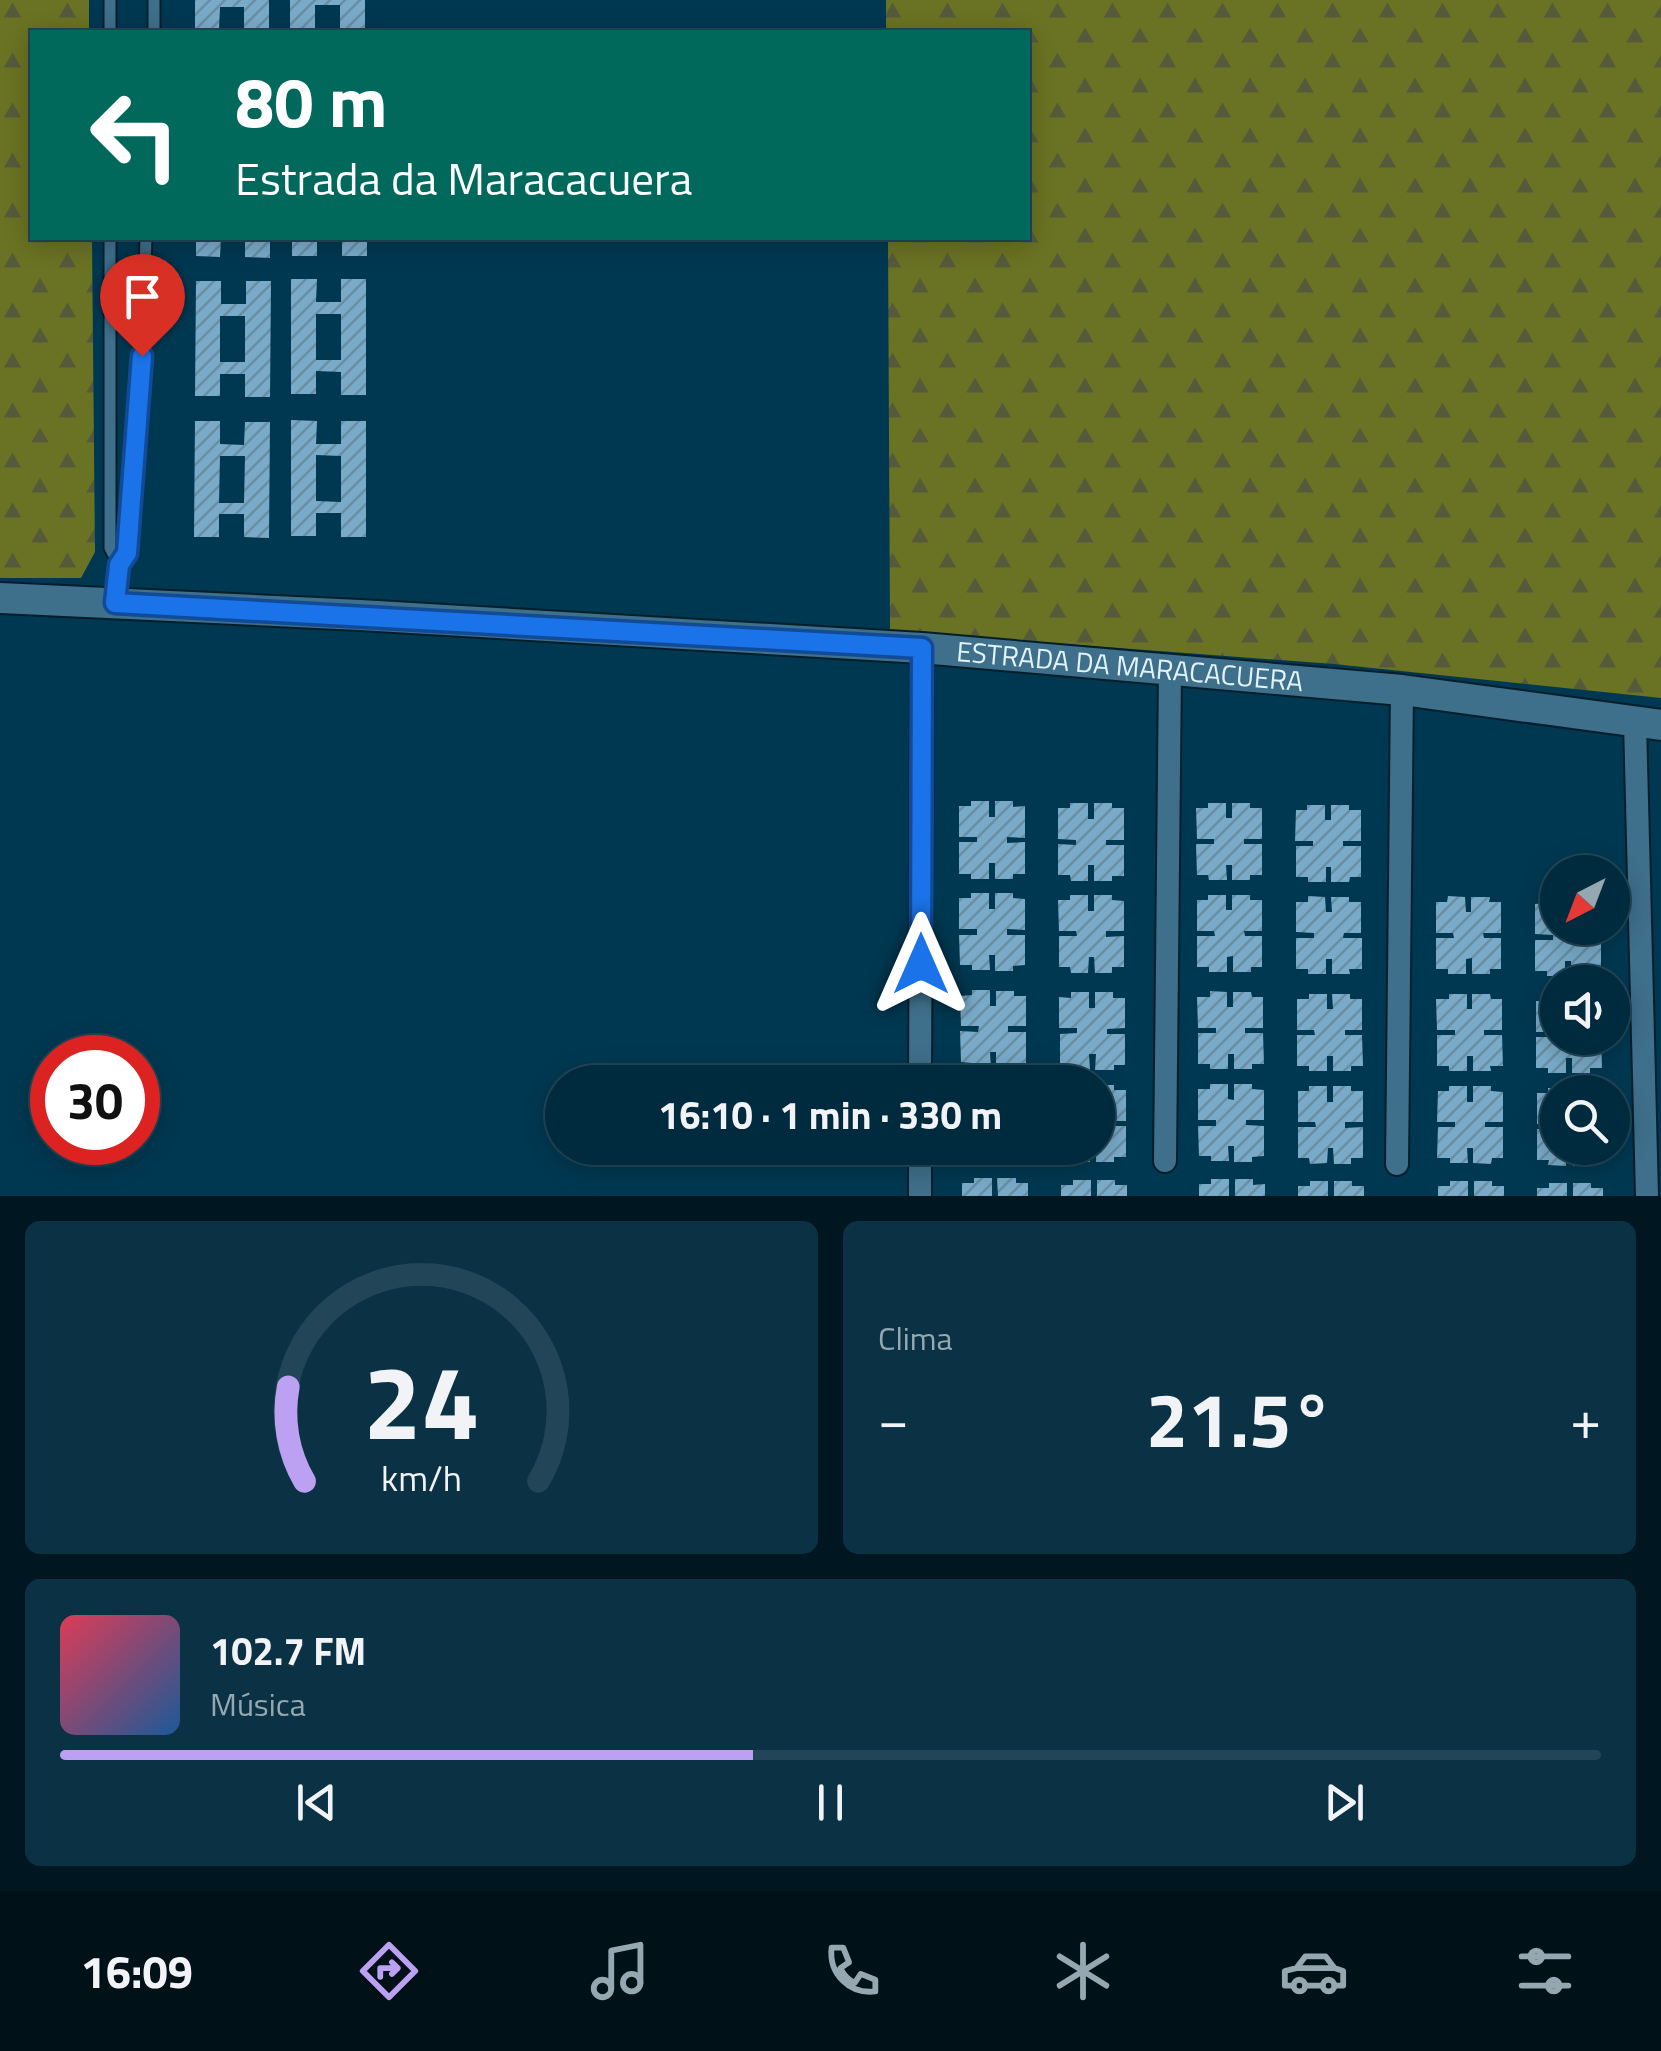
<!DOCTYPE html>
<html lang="pt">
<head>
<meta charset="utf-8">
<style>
	body { margin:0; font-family:"Titillium Web",sans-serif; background:#0a3244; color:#f1f3f6; height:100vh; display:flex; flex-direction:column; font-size:38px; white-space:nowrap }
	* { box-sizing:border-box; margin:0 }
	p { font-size:32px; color:#95a7b0 }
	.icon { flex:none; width:55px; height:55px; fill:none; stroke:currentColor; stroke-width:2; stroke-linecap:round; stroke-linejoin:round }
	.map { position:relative; height:1196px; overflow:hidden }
	.sheet { display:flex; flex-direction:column; gap:25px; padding:25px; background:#001722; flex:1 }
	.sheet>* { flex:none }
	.top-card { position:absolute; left:30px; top:30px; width:1000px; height:210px; border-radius:0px; box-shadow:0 5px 25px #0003,0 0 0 2px #224657; background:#00695c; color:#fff; overflow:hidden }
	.needle { width:65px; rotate:222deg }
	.controls { position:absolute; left:1540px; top:855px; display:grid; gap:20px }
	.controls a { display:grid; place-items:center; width:90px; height:90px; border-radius:50%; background:#002a3d; box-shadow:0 5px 25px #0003,0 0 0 2px #224657; font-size:50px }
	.speed { position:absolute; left:30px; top:1035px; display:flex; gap:20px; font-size:50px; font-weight:700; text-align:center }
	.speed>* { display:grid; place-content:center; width:130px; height:130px; border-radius:50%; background:#002a3d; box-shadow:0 5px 25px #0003,0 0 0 2px #224657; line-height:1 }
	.speed .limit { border:15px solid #d22; background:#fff; color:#111 }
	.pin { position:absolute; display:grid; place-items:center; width:85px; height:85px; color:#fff; margin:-102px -42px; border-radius:50% 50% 50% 0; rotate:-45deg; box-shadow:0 0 10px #0007 }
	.pin .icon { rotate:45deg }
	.me { position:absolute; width:110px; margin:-55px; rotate:0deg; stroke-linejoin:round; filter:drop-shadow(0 0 8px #0008) }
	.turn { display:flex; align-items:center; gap:35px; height:210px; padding:0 40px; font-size:45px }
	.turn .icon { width:130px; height:130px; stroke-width:2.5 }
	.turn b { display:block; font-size:70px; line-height:85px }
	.big { font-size:75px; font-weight:700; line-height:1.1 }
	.sheet .tile { flex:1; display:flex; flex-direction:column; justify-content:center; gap:15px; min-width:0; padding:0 35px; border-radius:15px; background:#0a3244 }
	.sheet .dial { align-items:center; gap:0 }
	.dial svg { height:260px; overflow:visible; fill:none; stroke:#224657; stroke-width:7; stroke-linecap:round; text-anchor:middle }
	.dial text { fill:#f1f3f6; stroke:none }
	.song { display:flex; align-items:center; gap:30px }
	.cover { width:120px; height:120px; border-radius:15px; background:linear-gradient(135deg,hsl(350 70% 55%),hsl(210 70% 35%)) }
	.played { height:10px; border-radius:5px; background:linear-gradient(90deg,#bca0f2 45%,#224657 45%) }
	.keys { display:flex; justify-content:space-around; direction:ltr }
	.heat { display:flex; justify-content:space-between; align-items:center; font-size:55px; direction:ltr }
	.sheet .tiles { flex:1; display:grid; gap:25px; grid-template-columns:1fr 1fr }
	.tile:last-child { grid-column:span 2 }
	.trip { position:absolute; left:545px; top:1065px; width:570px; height:100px; border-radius:50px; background:#002a3d; box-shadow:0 5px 25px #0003,0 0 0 2px #224657; font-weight:700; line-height:100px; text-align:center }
	.dock { display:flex; height:160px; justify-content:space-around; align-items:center; background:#001118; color:#95a7b0 }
	.dock .icon { width:70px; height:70px }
	.dock .selected { color:#bca0f2 }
	.dock b { font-size:45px; color:#f1f3f6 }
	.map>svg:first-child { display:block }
</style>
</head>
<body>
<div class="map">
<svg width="1661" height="1196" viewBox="0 0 1661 1196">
	<defs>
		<pattern id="forest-firs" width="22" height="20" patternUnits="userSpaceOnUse" patternTransform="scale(2.5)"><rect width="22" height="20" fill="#6a7223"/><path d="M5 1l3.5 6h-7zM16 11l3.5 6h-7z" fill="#555b3a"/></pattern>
		<pattern id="building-hatch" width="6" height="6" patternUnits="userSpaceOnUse" patternTransform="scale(2.5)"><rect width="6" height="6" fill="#79abc9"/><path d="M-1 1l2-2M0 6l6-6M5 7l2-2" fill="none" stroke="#698ea4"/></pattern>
	</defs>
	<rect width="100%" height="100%" fill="#003851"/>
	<!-- forest -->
	<path fill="url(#forest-firs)" d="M 0,0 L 89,0 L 89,32 L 32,32 L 32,238 L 92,238 L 95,552 L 81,578 L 0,578 Z
		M 886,0 L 1661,0 L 1661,698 L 1334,664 L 890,631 L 888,238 L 1028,238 L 1028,32 L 886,32 Z"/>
	<!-- building -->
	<path fill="url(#building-hatch)" fill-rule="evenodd" d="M 195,0 L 269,0 L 269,31 L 244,30 L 244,7 L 220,7 L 219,30 L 195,30 Z
		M 290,0 L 365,0 L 365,29 L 340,28 L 340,5 L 315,5 L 315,28 L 290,28 Z
		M 196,238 L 221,238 L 220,257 L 196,256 Z
		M 245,238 L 270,238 L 270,258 L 245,257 Z
		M 292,238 L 317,238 L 317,256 L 292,256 Z
		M 342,238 L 367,238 L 367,256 L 342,256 Z
		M 291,279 L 317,279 L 316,302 L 341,302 L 341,279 L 366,279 L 366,395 L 341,395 L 341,372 L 316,371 L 316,394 L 291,394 ZM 316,314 L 341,314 L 341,360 L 316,360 Z
		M 196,281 L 221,281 L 221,304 L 246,304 L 246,281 L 271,281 L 270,397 L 245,397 L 245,374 L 220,374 L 220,396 L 195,396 ZM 220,316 L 245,316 L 245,362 L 220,362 Z
		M 291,420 L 317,421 L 316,444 L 341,444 L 341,421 L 366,421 L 366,537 L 341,537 L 341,513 L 316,513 L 316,536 L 291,536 ZM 316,455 L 341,456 L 341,502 L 316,501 Z
		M 195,421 L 220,421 L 220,444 L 244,445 L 245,422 L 270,422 L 269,538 L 244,537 L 244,514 L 219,514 L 219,537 L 194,537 ZM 220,456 L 245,456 L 244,503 L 219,503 Z
		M 971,801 L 989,801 L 989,817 L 995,817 L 995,801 L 1013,801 L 1013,807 L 1025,806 L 1025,838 L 1007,837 L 1007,843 L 1025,842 L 1025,874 L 1013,874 L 1013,879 L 995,879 L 995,863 L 989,863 L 989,879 L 971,879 L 971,874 L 959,874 L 959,842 L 977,842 L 977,837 L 959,837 L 959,806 L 971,806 Z
		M 1070,803 L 1088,803 L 1088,819 L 1094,819 L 1094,803 L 1112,803 L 1112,808 L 1124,808 L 1124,840 L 1106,840 L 1106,845 L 1124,845 L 1124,876 L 1112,876 L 1112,881 L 1094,881 L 1094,865 L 1088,865 L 1088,881 L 1071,881 L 1070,875 L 1058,875 L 1058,844 L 1076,845 L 1076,840 L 1058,839 L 1058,808 L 1070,808 Z
		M 1208,803 L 1226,803 L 1226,818 L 1232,818 L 1232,803 L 1250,803 L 1250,808 L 1262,808 L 1262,839 L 1244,839 L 1244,844 L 1262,844 L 1262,875 L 1250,875 L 1250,880 L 1232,880 L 1232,865 L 1226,865 L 1227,880 L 1209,880 L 1208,875 L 1197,875 L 1196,844 L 1214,844 L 1214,839 L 1197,839 L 1196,808 L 1208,808 Z
		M 1307,805 L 1325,805 L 1325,820 L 1331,820 L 1331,805 L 1349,805 L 1349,810 L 1361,810 L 1361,841 L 1343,841 L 1343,846 L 1361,846 L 1361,877 L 1350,877 L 1349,882 L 1331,882 L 1331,867 L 1326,867 L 1326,882 L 1308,882 L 1308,877 L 1296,877 L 1296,846 L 1313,846 L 1313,841 L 1295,841 L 1296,810 L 1307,810 Z
		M 971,893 L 989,893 L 989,909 L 995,909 L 995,893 L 1013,893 L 1013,898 L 1025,899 L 1025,930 L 1007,929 L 1007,935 L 1025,935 L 1025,965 L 1013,966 L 1013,971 L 995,971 L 995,955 L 989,955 L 990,970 L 972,970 L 972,965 L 960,965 L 959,935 L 977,935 L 977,929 L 959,929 L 959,898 L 971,898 Z
		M 1070,895 L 1088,895 L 1088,911 L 1094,911 L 1094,895 L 1112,895 L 1112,900 L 1124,901 L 1124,931 L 1106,931 L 1106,937 L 1124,936 L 1124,967 L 1112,967 L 1112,973 L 1095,973 L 1094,957 L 1089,957 L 1088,973 L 1071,973 L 1070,967 L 1059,967 L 1059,936 L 1077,936 L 1076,931 L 1059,931 L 1058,900 L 1070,900 Z
		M 1208,895 L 1226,895 L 1226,910 L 1232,910 L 1232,895 L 1250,895 L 1250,900 L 1262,900 L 1262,931 L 1244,931 L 1245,936 L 1262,936 L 1262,967 L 1251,967 L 1251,972 L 1233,972 L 1233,956 L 1227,957 L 1227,972 L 1209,972 L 1209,967 L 1197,967 L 1197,936 L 1215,936 L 1214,931 L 1197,931 L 1197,900 L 1208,900 Z
		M 1308,896 L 1325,897 L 1326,912 L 1332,912 L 1331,897 L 1349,897 L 1349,902 L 1361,902 L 1361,933 L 1344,933 L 1343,938 L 1362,938 L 1362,969 L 1349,969 L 1350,974 L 1332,974 L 1332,959 L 1326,959 L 1326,974 L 1308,974 L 1308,969 L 1296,969 L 1296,938 L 1314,938 L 1314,933 L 1296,932 L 1296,902 L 1308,902 Z
		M 1448,896 L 1465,897 L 1466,912 L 1471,912 L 1471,897 L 1490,897 L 1489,902 L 1501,902 L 1501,933 L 1483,933 L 1484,938 L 1501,938 L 1501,969 L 1490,969 L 1490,974 L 1472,974 L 1472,958 L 1466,959 L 1466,974 L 1448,974 L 1448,969 L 1436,969 L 1436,938 L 1454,938 L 1453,933 L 1436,933 L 1436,902 L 1447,902 Z
		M 1547,898 L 1558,899 L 1558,928 L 1600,928 L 1601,935 L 1583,934 L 1582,940 L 1601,940 L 1601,971 L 1588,971 L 1589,976 L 1571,976 L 1571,961 L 1565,961 L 1565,976 L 1547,976 L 1547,971 L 1535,971 L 1535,940 L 1553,940 L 1553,935 L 1535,934 L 1535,904 L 1547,903 Z
		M 972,990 L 990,990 L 990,1006 L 996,1006 L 996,991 L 1014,991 L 1014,996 L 1026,996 L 1026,1026 L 1008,1026 L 1008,1032 L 1026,1032 L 1026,1063 L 1014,1063 L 1014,1068 L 996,1068 L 996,1052 L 990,1052 L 991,1068 L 973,1068 L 972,1063 L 961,1062 L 960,1031 L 978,1032 L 979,1026 L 961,1026 L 960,996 L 972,995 Z
		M 1210,991 L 1227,992 L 1227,1007 L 1233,1007 L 1233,992 L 1251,992 L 1252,997 L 1263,997 L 1263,1028 L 1245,1028 L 1245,1033 L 1263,1033 L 1264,1064 L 1252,1064 L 1252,1069 L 1234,1069 L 1234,1054 L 1228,1054 L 1228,1069 L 1210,1069 L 1210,1064 L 1198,1064 L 1198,1033 L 1216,1033 L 1216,1028 L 1198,1028 L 1197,997 L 1210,997 Z
		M 1071,992 L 1089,992 L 1089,1008 L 1095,1008 L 1095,992 L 1113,992 L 1113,998 L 1125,998 L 1125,1028 L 1107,1029 L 1107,1034 L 1125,1034 L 1125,1065 L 1114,1065 L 1114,1070 L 1095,1070 L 1096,1054 L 1089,1054 L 1090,1070 L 1072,1070 L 1072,1065 L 1060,1065 L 1060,1034 L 1077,1033 L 1077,1028 L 1059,1028 L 1059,997 L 1071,998 Z
		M 1309,994 L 1327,994 L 1327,1009 L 1333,1009 L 1332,994 L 1350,994 L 1350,999 L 1362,999 L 1362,1030 L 1345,1030 L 1345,1035 L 1362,1035 L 1363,1066 L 1351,1066 L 1351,1071 L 1333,1071 L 1333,1056 L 1327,1056 L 1327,1071 L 1309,1071 L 1309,1066 L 1297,1066 L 1297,1035 L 1315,1035 L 1314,1030 L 1297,1030 L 1297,999 L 1309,999 Z
		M 1449,994 L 1467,994 L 1467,1009 L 1472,1009 L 1472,994 L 1490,994 L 1491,999 L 1502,999 L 1502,1030 L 1484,1030 L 1484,1035 L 1502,1035 L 1503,1066 L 1490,1066 L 1491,1071 L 1473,1071 L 1473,1056 L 1467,1056 L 1467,1071 L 1449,1071 L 1449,1066 L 1437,1066 L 1437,1035 L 1455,1035 L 1455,1030 L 1437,1030 L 1436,999 L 1449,999 Z
		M 1548,996 L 1558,996 L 1558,1038 L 1601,1038 L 1602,1068 L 1590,1068 L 1590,1073 L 1572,1073 L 1572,1058 L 1566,1058 L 1566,1073 L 1548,1073 L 1548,1068 L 1536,1068 L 1536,1037 L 1554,1037 L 1554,1032 L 1536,1032 L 1536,1001 L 1548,1001 Z
		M 1210,1084 L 1228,1084 L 1228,1099 L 1234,1100 L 1234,1084 L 1252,1084 L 1252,1089 L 1264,1090 L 1264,1120 L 1246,1120 L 1246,1125 L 1264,1126 L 1264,1156 L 1252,1157 L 1252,1162 L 1234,1162 L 1234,1146 L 1228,1146 L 1229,1161 L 1211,1161 L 1211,1156 L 1199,1156 L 1198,1126 L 1216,1126 L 1216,1120 L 1198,1120 L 1198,1089 L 1210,1089 Z
		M 1098,1085 L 1114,1085 L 1114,1090 L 1126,1090 L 1126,1121 L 1108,1121 L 1108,1126 L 1126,1126 L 1126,1157 L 1114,1157 L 1114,1162 L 1096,1162 Z
		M 1309,1086 L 1327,1086 L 1327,1102 L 1333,1102 L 1333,1086 L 1351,1086 L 1351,1091 L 1363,1091 L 1363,1122 L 1345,1122 L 1345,1128 L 1363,1127 L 1363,1158 L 1351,1158 L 1351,1164 L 1334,1164 L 1333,1148 L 1328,1148 L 1327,1163 L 1310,1164 L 1309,1158 L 1298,1158 L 1298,1127 L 1316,1127 L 1315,1122 L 1298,1122 L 1298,1091 L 1309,1091 Z
		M 1449,1086 L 1467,1086 L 1467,1102 L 1473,1102 L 1473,1086 L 1491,1086 L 1491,1091 L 1503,1092 L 1503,1122 L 1485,1122 L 1485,1127 L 1503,1127 L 1503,1158 L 1492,1158 L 1491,1164 L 1473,1163 L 1473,1148 L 1467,1148 L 1468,1163 L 1450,1163 L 1450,1158 L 1437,1158 L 1438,1127 L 1455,1127 L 1455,1122 L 1437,1122 L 1438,1091 L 1449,1091 Z
		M 1548,1088 L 1566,1088 L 1566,1092 L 1558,1092 L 1558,1124 L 1537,1124 L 1537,1093 L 1548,1093 Z
		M 1537,1129 L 1558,1129 L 1558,1148 L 1567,1148 L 1566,1166 L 1548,1165 L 1549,1160 L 1537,1160 Z
		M 961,1148 L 991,1148 L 991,1160 L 973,1160 L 973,1155 L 961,1155 Z
		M 997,1148 L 1027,1148 L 1027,1155 L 1015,1155 L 1015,1160 L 997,1160 Z
		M 1061,1148 L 1090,1148 L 1090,1162 L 1072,1162 L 1072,1157 L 1061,1157 Z
		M 1572,1148 L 1602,1148 L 1602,1160 L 1590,1160 L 1590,1165 L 1573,1166 Z
		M 974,1178 L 992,1178 L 992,1196 L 962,1196 L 962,1183 L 974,1183 Z
		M 997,1178 L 1016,1178 L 1016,1183 L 1028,1183 L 1028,1196 L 998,1196 Z
		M 1211,1179 L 1229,1179 L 1229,1196 L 1199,1196 L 1199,1184 L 1211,1184 Z
		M 1235,1179 L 1253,1179 L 1253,1185 L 1265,1184 L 1265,1196 L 1235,1196 Z
		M 1073,1180 L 1091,1180 L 1091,1196 L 1061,1196 L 1061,1185 L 1073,1185 Z
		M 1097,1180 L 1115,1180 L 1115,1185 L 1127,1185 L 1127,1196 L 1097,1196 Z
		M 1310,1181 L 1328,1181 L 1328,1196 L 1298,1196 L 1298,1186 L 1310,1186 Z
		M 1334,1181 L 1352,1181 L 1352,1186 L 1364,1186 L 1364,1196 L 1334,1196 Z
		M 1450,1181 L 1468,1181 L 1468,1196 L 1438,1196 L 1438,1186 L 1450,1186 Z
		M 1474,1181 L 1492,1181 L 1492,1186 L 1504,1186 L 1504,1196 L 1474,1196 Z
		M 1549,1183 L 1567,1183 L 1567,1196 L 1537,1196 L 1537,1188 L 1549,1188 Z
		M 1573,1183 L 1591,1183 L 1591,1188 L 1603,1188 L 1603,1196 L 1573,1196 Z"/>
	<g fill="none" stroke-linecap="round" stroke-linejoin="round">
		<defs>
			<path id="lane" d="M 110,32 L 110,0
				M 154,32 L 154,0
				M 110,238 L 110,548 L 119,565
				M 115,600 L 119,565 L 127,553 L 142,356 L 146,238"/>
			<path id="street" d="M 1635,722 L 1647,1196
				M 920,1082 L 922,648
				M 1165,1161 L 1170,670
				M 1397,1164 L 1402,690
				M 920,1196 L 920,1148"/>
			<g id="secondary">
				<path id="s1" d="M 0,598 L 360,615 L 922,648 L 1402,690 L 1661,725"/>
			</g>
		</defs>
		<!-- lane casing -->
		<use href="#lane" stroke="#041e2c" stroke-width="15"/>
		<!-- street casing -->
		<use href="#street" stroke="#041e2c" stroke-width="26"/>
		<!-- secondary casing -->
		<use href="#secondary" stroke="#041e2c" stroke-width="34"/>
		<!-- lane -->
		<use href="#lane" stroke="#3e6f8b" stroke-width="11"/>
		<!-- street -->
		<use href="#street" stroke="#3e6f8b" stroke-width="22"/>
		<!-- secondary -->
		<use href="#secondary" stroke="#3e6f8b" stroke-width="30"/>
	</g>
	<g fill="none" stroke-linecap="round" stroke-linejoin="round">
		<defs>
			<path id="route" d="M 142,356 L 127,553 L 119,565 L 115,603 L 922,648 L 921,964"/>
		</defs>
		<!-- route casing -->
		<use href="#route" stroke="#114b97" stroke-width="25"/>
		<!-- route -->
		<use href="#route" stroke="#1a73e8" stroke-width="18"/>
	</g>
	<g text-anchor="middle" stroke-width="10" stroke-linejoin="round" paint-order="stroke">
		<!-- street labels -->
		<g font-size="28" fill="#e3f3fc" stroke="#003851">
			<text dy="10" stroke="none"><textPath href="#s1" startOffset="1132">ESTRADA DA MARACACUERA</textPath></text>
		</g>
	</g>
</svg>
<div class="controls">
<a><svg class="needle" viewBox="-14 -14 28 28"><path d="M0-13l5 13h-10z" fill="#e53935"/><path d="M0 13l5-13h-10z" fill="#95a7b0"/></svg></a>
<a><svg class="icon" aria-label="sound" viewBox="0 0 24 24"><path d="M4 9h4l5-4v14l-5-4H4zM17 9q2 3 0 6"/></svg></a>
<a><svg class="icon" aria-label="search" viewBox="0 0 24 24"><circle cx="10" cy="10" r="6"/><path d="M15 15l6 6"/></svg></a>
</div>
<div class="speed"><div class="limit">30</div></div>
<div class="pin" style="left:142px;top:356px;background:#d93025"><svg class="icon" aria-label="arrive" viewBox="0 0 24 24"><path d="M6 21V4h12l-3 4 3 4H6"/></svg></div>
<svg class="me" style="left:921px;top:964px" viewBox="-20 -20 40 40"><path d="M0-17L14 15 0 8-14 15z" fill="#1a73e8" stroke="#fff" stroke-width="4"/></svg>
<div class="trip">16:10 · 1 min · 330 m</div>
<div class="top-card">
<div class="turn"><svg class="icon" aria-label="left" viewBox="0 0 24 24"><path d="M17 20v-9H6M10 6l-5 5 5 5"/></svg><div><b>80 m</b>Estrada da Maracacuera</div></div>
</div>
</div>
<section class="sheet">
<div class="tiles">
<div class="tile dial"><svg viewBox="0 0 100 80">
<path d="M14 69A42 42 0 1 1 86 69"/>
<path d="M14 69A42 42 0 0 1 9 40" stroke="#bca0f2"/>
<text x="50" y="56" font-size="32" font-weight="700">24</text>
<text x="50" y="72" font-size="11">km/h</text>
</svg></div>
<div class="tile"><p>Clima</p>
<div class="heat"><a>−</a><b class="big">21.5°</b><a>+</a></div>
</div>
<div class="tile">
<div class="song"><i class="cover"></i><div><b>102.7 FM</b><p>Música</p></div></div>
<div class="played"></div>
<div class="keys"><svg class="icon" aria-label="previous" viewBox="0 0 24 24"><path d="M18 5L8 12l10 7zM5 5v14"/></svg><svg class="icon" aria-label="pause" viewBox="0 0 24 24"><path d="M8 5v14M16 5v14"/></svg><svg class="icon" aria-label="next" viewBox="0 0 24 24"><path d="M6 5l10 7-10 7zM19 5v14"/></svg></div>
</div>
</div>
</section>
<nav class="dock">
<b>16:09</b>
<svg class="icon selected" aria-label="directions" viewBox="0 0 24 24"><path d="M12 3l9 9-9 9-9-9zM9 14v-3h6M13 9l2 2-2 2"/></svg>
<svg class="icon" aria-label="music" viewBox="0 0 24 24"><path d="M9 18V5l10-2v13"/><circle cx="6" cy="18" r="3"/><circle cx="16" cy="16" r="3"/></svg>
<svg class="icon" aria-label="phone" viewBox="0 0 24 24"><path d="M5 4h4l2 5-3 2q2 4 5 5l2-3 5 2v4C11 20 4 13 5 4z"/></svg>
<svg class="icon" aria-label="climate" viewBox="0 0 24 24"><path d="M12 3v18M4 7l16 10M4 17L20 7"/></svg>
<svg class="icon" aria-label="car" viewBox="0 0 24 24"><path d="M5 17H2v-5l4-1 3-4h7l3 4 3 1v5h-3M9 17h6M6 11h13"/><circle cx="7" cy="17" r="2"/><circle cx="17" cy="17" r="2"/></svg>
<svg class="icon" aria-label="filters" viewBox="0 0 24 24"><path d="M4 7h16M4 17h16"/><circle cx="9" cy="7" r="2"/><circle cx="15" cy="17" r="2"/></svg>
</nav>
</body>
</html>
